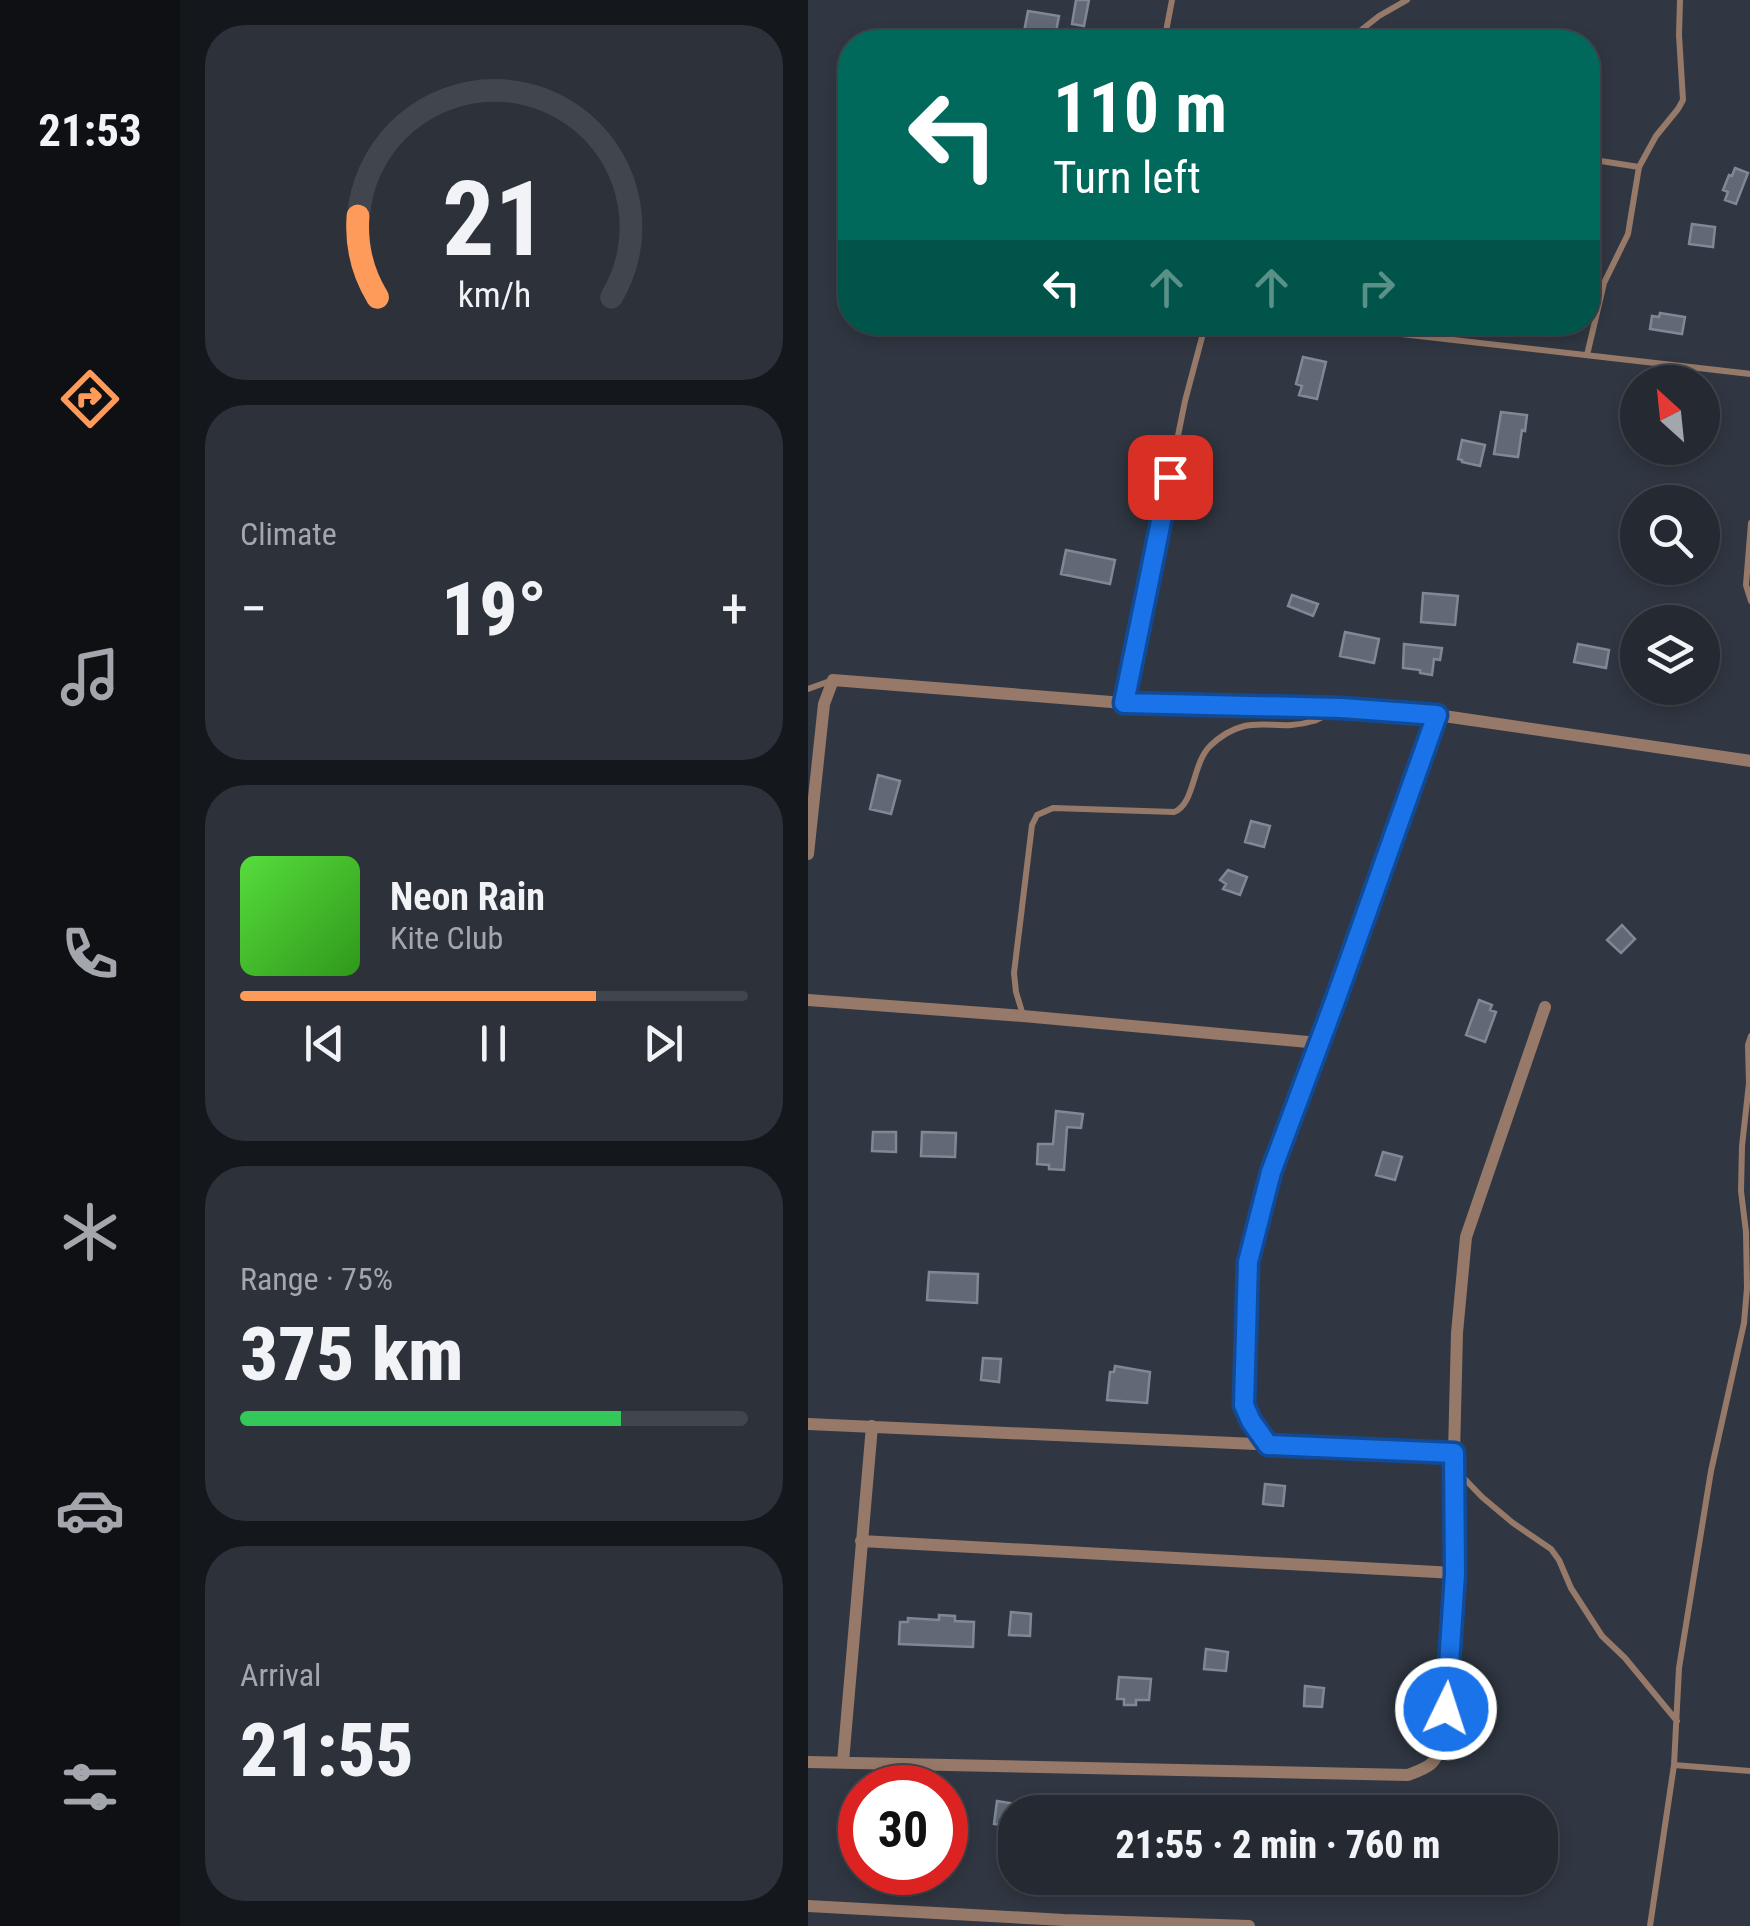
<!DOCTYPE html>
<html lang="en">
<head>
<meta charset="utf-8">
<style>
	body { margin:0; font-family:"Roboto Condensed",sans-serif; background:#2c313a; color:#f1f3f6; height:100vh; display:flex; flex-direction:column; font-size:38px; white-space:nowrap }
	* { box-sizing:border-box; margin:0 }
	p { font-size:32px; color:#a3a6ac }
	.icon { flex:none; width:55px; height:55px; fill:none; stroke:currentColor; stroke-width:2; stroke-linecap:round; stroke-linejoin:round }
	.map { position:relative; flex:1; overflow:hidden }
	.side { display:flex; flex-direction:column; gap:25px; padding:25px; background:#14171c; width:628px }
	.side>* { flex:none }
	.guide { position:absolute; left:30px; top:30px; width:762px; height:305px; border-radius:40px; box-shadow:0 5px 15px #0003,0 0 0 2px #41454d; background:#00695c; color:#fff; overflow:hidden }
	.needle { width:65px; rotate:333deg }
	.tools { position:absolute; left:812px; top:365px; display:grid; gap:20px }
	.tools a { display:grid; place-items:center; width:100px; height:100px; border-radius:50%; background:#242932; box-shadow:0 5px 15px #0003,0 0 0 2px #41454d; font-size:50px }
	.speed { position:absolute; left:30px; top:1765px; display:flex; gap:20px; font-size:50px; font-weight:700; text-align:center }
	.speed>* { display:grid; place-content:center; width:130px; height:130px; border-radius:50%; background:#242932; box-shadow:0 5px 15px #0003,0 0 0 2px #41454d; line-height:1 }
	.speed .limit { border:15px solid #d22; background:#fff; color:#111 }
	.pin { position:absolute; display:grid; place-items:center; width:85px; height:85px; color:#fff; margin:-42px; border-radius:20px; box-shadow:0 5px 15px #0006 }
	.me { position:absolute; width:110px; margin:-55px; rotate:4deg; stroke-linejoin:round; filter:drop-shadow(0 0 8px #0008) }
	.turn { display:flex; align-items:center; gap:35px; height:210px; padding:0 50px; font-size:45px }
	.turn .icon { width:130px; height:130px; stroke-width:2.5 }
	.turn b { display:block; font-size:70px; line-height:85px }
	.lanes { display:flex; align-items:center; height:95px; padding:0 50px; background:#0003; justify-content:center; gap:50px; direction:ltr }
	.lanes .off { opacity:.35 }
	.big { font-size:75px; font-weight:800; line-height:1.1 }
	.side .tile { flex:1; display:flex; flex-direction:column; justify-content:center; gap:15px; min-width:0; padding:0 35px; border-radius:40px; background:#2c313a }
	.side .dial { align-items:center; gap:0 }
	.dial svg { height:260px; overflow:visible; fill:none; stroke:#41454d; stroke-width:7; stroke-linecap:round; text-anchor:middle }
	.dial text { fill:#f1f3f6; stroke:none }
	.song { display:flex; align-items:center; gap:30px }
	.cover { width:120px; height:120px; border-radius:15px; background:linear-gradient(135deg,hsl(110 70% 55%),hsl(110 70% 35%)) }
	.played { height:10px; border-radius:5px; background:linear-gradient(90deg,#ff9b5a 70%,#41454d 70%) }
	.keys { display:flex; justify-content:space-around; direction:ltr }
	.heat { display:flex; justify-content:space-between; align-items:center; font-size:55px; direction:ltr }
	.charge { height:15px; border-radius:8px; background:linear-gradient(90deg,#34c759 75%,#41454d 0) }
	.trip { position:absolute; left:190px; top:1795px; width:560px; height:100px; border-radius:40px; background:#242932; box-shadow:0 5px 15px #0003,0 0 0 2px #41454d; font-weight:800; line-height:100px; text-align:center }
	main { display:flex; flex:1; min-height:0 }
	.dock { display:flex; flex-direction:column; width:180px; justify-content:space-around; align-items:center; background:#0e1014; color:#a3a6ac }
	.dock .icon { width:70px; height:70px }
	.dock .selected { color:#ff9b5a }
	.dock b { font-size:45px; color:#f1f3f6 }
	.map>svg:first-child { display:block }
</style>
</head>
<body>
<main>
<nav class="dock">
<b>21:53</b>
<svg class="icon selected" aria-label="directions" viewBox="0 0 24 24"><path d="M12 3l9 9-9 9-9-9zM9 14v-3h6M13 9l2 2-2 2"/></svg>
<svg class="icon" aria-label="music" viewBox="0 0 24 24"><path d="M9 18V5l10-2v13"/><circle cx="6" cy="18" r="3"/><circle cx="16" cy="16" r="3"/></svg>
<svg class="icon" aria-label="phone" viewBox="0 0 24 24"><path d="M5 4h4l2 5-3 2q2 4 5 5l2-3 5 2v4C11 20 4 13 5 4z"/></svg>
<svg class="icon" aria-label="climate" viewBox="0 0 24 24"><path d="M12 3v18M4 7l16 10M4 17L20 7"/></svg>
<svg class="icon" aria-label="car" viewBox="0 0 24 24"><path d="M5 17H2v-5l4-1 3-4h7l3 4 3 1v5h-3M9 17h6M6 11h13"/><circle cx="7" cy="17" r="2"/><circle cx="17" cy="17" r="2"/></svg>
<svg class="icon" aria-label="filters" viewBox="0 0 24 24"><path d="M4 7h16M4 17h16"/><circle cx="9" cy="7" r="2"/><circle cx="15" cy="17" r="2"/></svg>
</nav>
<section class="side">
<div class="tile dial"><svg viewBox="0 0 100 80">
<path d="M14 69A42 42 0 1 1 86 69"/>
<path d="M14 69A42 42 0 0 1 8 44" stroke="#ff9b5a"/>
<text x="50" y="56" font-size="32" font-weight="700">21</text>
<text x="50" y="72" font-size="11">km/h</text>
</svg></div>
<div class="tile"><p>Climate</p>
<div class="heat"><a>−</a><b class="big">19°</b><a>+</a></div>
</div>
<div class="tile">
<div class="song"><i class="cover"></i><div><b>Neon Rain</b><p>Kite Club</p></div></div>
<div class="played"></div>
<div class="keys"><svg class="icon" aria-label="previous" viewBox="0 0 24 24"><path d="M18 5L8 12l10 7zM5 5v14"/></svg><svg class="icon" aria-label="pause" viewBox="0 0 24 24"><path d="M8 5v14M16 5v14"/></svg><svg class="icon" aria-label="next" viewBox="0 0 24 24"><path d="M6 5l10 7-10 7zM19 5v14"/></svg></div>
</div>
<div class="tile"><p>Range · 75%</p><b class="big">375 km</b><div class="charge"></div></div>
<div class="tile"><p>Arrival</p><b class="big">21:55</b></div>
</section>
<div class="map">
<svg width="943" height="1926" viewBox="0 0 943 1926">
	<rect width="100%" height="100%" fill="#303742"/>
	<!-- building -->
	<path fill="#616976" stroke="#808895" stroke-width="2.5" d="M 268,0 L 281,0 L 276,26 L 264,24 Z
		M 220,11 L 251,16 L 247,37 L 216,32 Z
		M 927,168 L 940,173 L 928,204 L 917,200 L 920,192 L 915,190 L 921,175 L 924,176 Z
		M 884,224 L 907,227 L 905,247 L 881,244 Z
		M 852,313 L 877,317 L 874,334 L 842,329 L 844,316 L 851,317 Z
		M 495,357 L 518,362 L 509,399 L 491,395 L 494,386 L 488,384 Z
		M 693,412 L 719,415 L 717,431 L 714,430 L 710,457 L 686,454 Z
		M 654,440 L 677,445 L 672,466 L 654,462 L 654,460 L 650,459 Z
		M 258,550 L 307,560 L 302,584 L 253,574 Z
		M 615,593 L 650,596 L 647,625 L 613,622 Z
		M 484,595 L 510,604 L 505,616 L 480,606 Z
		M 537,632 L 571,639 L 566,663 L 532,656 Z
		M 596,644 L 634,648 L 632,660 L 626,659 L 624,675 L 612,673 L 612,670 L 595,668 Z
		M 770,644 L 801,650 L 798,668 L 766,662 Z
		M 70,775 L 92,781 L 83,814 L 62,809 Z
		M 443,821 L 462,826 L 456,847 L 437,842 Z
		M 420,870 L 439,877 L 432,895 L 415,889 L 418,884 L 412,880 Z
		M 814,925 L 827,939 L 813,953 L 799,940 Z
		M 671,1000 L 684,1005 L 682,1010 L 688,1012 L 677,1042 L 658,1035 Z
		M 248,1111 L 275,1114 L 273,1128 L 259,1127 L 256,1170 L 241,1169 L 241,1165 L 229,1164 L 230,1144 L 245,1144 Z
		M 65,1132 L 88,1132 L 88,1152 L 64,1151 Z
		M 114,1132 L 148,1133 L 147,1157 L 113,1156 Z
		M 575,1152 L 594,1157 L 587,1180 L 568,1175 Z
		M 121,1272 L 170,1274 L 169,1303 L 119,1300 Z
		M 175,1358 L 193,1359 L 191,1382 L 173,1380 Z
		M 307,1366 L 342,1372 L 339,1403 L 299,1400 L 302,1372 L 306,1372 Z
		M 457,1484 L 477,1486 L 475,1506 L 455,1504 Z
		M 203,1612 L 223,1614 L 222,1636 L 201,1635 Z
		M 131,1615 L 147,1616 L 147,1621 L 166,1622 L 165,1647 L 91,1644 L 92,1622 L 100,1622 L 100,1618 L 131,1620 Z
		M 398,1649 L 420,1652 L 418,1671 L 396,1669 Z
		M 311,1677 L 343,1679 L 341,1700 L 328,1700 L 328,1705 L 316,1705 L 316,1699 L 309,1699 Z
		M 497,1686 L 516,1688 L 514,1707 L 496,1706 Z
		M 189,1801 L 208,1804 L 208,1827 L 186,1824 Z"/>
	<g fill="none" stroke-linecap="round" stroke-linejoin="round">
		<!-- service -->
		<path stroke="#967968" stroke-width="6" d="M 356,42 L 364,0
			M 538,42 L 571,16 L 599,0
			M 780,159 L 831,167
			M 488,322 L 943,374
			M 779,355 L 796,283 L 820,234 L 831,167 L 848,136 L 870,109 L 875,100 L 871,35 L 872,0
			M 943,523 L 938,585 L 943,601
			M 0,689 L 22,681
			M 316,702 L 377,401 L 398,322
			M 215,1015 L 208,992 L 206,973 L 224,825 L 229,815 L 245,808 L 366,812 C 387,804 384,764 402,746 C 441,709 465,734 505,721 C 512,719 519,714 526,711
			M 649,1471 L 674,1497 L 705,1523 L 743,1549 L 751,1560 L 763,1588 L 794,1636 L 817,1658 L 869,1721
			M 866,1765 L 943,1771
			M 842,1926 L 866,1765 L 871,1668 L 903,1471 L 936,1323 L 939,1288 L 938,1232 L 933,1191 L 934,1146 L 941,1083 L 940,1045 L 943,1036"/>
		<!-- minor -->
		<path stroke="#967968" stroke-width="12" d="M 0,854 L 16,704 L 25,680 L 316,703 L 533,708 L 629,715 L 943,761
			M 0,1000 L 215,1016 L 511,1043
			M 0,1424 L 646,1453
			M 460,1445 L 443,1421 L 436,1405 L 440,1262 L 463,1172 L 527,1001 L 629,715
			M 53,1541 L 647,1573
			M 0,1762 L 600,1775 C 621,1767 627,1765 635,1743 L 647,1573 L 646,1453 L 649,1333 L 658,1237 L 737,1007
			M 35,1762 L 64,1426
			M 0,1906 L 256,1920 L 441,1926"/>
	</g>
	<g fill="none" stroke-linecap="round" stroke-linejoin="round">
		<defs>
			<path id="route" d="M 362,477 L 316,703 L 533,708 L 629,715 L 527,1001 L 463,1172 L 440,1262 L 436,1405 L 443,1421 L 460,1445 L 646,1453 L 647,1574 L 638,1709"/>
		</defs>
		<!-- route casing -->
		<use href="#route" stroke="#114b97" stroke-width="25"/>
		<!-- route -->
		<use href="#route" stroke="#1a73e8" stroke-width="18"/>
	</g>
</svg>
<div class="tools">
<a><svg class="needle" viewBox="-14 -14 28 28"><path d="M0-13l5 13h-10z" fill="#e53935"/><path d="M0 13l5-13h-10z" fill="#a3a6ac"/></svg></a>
<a><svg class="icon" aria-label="search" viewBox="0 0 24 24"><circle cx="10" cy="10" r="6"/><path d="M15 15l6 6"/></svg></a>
<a><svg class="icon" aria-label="layers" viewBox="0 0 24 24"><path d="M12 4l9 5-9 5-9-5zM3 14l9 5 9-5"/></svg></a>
</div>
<div class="speed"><div class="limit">30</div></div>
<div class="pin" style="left:362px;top:477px;background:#d93025"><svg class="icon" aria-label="arrive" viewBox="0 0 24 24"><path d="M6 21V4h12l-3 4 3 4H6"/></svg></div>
<svg class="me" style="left:638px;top:1709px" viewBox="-20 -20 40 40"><circle r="17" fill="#1a73e8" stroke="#fff" stroke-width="3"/><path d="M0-11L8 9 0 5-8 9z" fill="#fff"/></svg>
<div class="trip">21:55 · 2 min · 760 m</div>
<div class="guide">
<div class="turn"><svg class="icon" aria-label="left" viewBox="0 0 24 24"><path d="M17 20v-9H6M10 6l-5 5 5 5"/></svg><div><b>110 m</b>Turn left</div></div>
<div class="lanes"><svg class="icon" aria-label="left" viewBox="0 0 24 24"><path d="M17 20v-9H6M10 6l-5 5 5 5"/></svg><svg class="icon off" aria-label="ahead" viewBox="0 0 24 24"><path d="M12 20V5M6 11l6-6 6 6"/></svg><svg class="icon off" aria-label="ahead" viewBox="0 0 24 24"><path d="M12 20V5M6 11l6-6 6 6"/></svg><svg class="icon off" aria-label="right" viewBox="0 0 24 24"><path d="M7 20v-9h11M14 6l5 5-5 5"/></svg></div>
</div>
</div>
</main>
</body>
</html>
